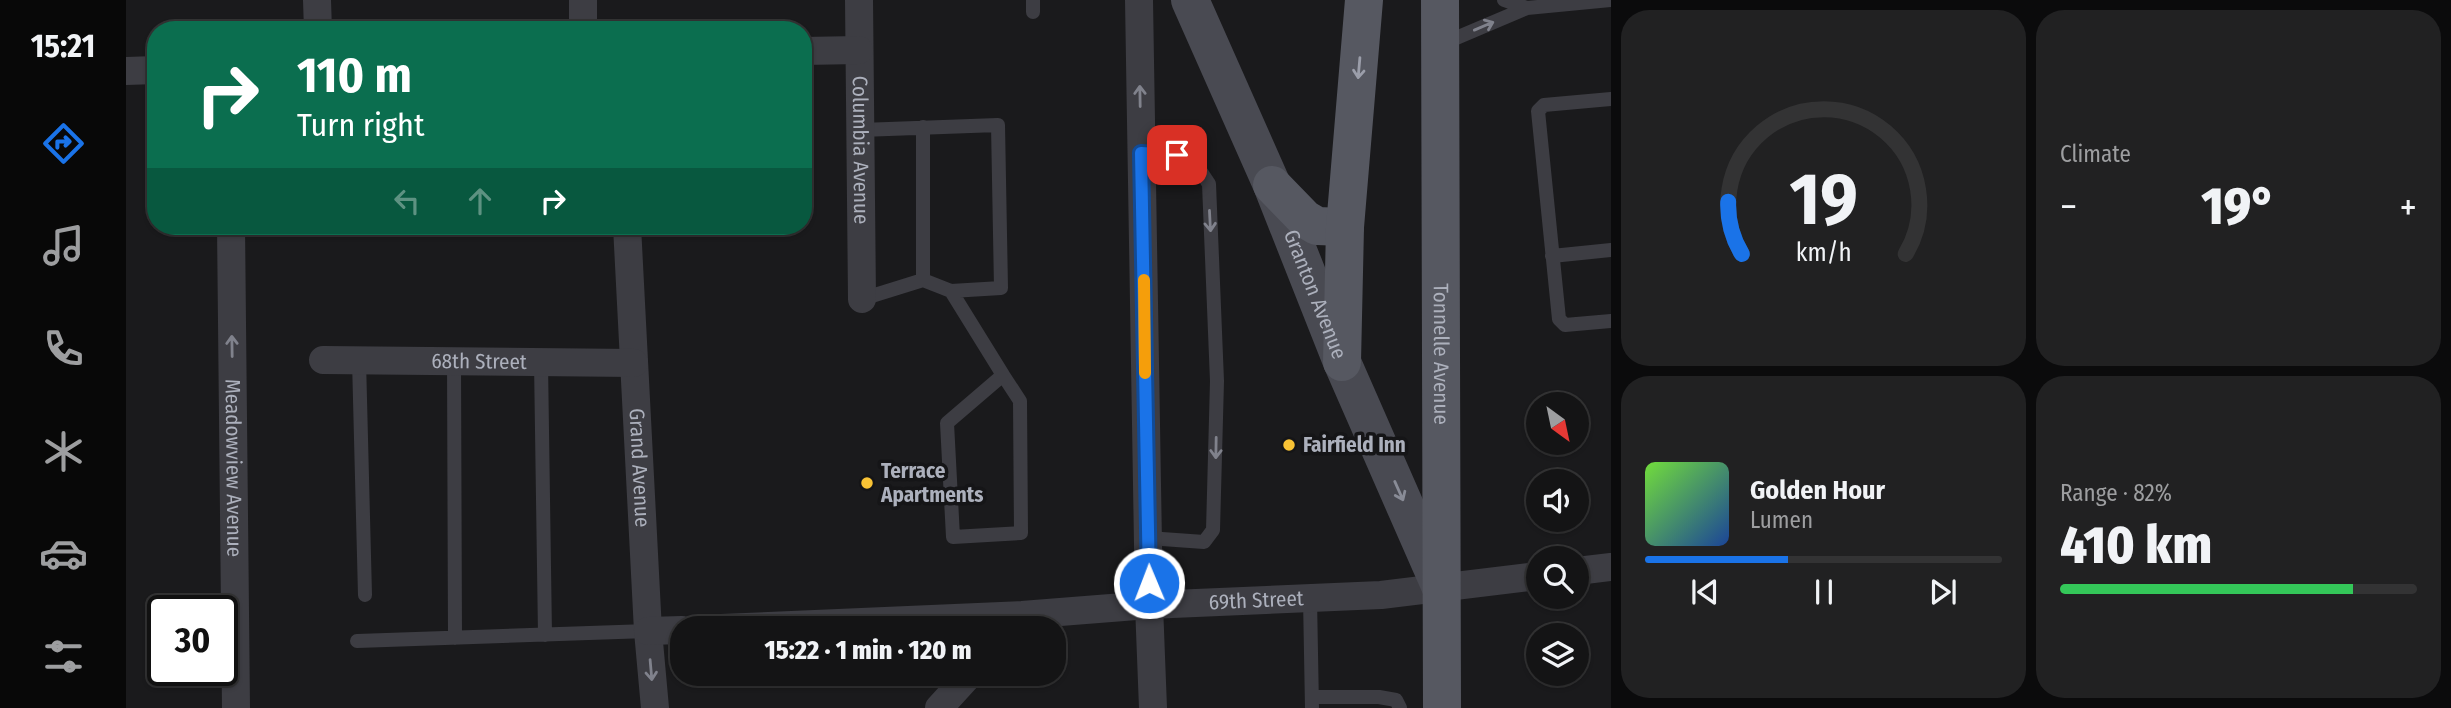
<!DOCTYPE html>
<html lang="en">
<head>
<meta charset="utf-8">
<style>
	body { margin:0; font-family:"Fira Sans Condensed",sans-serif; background:#212122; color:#f1f3f6; height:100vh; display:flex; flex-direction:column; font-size:26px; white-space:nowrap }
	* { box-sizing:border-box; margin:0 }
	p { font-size:23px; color:#9d9ea0 }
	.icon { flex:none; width:38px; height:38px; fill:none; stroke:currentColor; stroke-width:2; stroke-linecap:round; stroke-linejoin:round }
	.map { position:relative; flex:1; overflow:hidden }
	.side { display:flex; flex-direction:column; gap:10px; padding:10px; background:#0b0b0c; width:840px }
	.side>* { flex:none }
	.guide { position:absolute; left:21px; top:21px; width:665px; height:214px; border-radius:28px; box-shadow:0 2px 5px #0004,0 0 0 2px #333334; background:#0b6e4f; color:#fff; overflow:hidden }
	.needle { width:46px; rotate:147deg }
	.controls { position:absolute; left:1400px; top:392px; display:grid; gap:14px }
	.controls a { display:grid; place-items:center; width:63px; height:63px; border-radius:50%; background:#141415; box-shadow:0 2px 5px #0004,0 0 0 2px #333334; font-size:35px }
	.speed { position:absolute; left:21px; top:595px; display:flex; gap:14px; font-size:35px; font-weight:700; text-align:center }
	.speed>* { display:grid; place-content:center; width:91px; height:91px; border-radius:50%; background:#141415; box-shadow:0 2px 5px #0004,0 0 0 2px #333334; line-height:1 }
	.speed .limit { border:4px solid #111; border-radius:10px; background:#fff; color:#111 }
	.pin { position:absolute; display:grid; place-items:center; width:60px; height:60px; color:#fff; margin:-30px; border-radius:14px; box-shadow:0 4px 10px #0006 }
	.me { position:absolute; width:77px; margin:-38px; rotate:359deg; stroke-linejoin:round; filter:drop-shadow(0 0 5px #0008) }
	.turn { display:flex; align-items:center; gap:24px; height:147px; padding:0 35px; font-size:32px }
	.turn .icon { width:91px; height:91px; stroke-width:2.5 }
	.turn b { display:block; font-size:49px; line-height:60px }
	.lanes { display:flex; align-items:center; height:66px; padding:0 35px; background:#0003; justify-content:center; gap:35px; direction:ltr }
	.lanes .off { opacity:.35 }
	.big { font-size:52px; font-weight:800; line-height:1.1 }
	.side .tile { flex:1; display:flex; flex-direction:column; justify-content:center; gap:10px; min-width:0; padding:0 24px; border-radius:28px; background:#212122 }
	.side .dial { align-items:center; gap:0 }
	.dial svg { height:182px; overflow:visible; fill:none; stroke:#333334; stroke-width:7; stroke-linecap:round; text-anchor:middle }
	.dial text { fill:#f1f3f6; stroke:none }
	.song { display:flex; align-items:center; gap:21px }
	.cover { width:84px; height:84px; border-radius:10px; background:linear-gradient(135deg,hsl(100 70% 55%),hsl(220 70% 35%)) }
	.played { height:7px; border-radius:4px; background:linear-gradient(90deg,#1a73e8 40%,#333334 40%) }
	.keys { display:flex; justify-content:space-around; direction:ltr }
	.heat { display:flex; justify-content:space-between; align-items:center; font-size:38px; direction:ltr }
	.charge { height:10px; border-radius:5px; background:linear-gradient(90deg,#34c759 82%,#333334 0) }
	.side .tiles { flex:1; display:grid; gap:10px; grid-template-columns:repeat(2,1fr) }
	.trip { position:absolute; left:544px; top:616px; width:396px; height:70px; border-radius:28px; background:#141415; box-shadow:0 2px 5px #0004,0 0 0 2px #333334; font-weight:800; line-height:70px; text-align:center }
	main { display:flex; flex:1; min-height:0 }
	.tabs { display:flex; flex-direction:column; width:126px; justify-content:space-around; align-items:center; background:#080808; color:#9d9ea0 }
	.tabs .icon { width:49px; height:49px }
	.tabs .selected { color:#1a73e8 }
	.tabs b { font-size:32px; color:#f1f3f6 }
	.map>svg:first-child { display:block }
</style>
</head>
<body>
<main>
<nav class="tabs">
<b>15:21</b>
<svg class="icon selected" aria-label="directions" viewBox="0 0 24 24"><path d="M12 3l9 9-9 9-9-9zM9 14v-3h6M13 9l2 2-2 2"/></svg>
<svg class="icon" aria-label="music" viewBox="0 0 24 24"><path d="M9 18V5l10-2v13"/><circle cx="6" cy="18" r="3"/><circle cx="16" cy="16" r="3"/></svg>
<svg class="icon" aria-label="phone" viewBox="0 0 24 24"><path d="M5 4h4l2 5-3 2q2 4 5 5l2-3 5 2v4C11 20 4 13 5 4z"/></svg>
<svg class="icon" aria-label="climate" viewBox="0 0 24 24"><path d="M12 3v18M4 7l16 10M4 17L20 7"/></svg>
<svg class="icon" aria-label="car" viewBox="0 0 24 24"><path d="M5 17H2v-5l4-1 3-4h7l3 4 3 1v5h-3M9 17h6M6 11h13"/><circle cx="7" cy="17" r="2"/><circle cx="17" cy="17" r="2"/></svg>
<svg class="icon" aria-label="filters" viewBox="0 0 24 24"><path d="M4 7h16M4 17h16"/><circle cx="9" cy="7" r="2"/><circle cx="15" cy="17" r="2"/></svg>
</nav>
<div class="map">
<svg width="1485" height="708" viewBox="0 0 1485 708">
	<rect width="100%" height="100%" fill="#1a1a1c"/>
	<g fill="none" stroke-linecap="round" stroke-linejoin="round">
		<!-- lane -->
		<path stroke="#3d3d43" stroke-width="14" d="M 907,0 L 907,12
			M 1378,0 L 1401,8
			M 1316,44 L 1401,8 L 1485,0
			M 1485,99 L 1418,105 L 1412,111 L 1433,319 L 1439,325 L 1485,321
			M 735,130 L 872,125 L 875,288 L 825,291 L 797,280 L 736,299
			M 1015,153 L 1051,155 L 1069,163 L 1083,184 L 1091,381 L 1087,530 L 1078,542 L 1022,538
			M 1426,256 L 1485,250
			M 797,280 L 797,127
			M 825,291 L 877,375 L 821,423 L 827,537 L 895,533 L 894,401 L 877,375
			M 233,360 L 239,595
			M 328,361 L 329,638
			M 415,362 L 419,635
			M 1184,598 L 1186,708
			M 231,641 L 522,631
			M 1186,697 L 1253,697 L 1270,700 L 1274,708"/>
		<!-- street -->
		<g stroke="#3d3d43" stroke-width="28">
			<path d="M 191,0 L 192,30"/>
			<path d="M 457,0 L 457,30"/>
			<path id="s1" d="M 733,0 L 736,299"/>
			<path d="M 1013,0 L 1023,605 L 1027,708"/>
			<path d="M 677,51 L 733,50"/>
			<path d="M 0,71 L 30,70"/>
			<path id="s2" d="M 105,226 L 110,708"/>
			<path id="s3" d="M 501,226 L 522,631 L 529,708"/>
			<path id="s4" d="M 197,360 L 508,363"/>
			<path d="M 1451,571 L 1485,567"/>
			<path id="s5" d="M 595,628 L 896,615 L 1023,605 L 1255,595 L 1412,576"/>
			<path d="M 522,631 L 556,630"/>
			<path d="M 813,708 L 844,674"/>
		</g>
		<!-- secondary -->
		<path stroke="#494a52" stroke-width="38" id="s6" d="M 1064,0 L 1146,185 L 1216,362 L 1315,588"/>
		<!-- primary -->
		<g stroke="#565861" stroke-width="38">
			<path id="s7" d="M 1314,0 L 1316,708"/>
			<path d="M 1146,185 L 1179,219 L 1191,226 L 1219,227"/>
			<path d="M 1216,362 L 1219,227 L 1238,0"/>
		</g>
	</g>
	<!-- one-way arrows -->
	<defs><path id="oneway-shaft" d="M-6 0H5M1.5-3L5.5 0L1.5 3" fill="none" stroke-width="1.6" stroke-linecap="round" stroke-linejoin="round" transform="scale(1.75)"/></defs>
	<g stroke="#80828c">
		<use href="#oneway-shaft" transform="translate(1358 26) rotate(-23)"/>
		<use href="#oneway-shaft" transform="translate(1014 96) rotate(-91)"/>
		<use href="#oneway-shaft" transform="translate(1084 221) rotate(87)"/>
		<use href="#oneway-shaft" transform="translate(106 346) rotate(-91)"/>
		<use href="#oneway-shaft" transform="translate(1090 448) rotate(91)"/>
		<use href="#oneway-shaft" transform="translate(525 670) rotate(85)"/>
	</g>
	<use stroke="#9b9eaa" href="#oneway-shaft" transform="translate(1233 68) rotate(95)"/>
	<use stroke="#898c97" href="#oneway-shaft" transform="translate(1273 491) rotate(66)"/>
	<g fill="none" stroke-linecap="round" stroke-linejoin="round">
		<defs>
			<path id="route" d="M 1023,583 L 1015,153 L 1051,155"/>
		</defs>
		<!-- route casing -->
		<use href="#route" stroke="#114b97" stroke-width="18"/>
		<!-- route -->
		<use href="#route" stroke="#1a73e8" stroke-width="12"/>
		<!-- slow -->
		<path stroke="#f59e0b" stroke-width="12" d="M 1018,280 L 1019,373"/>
	</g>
	<!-- markers -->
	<g fill="#f9c335" stroke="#151517" stroke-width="2.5">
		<circle cx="1163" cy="445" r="7"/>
		<circle cx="741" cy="483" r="7"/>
	</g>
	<g text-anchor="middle" stroke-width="7" stroke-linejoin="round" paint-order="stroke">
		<!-- street labels -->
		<g font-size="21" fill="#acb0bc" stroke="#151517">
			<text dy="7" stroke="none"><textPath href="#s1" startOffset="150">Columbia Avenue</textPath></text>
			<text dy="7" stroke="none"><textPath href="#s6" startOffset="320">Granton Avenue</textPath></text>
			<text dy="7" stroke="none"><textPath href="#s7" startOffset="354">Tonnelle Avenue</textPath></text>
			<text dy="7" stroke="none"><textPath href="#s4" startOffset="156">68th Street</textPath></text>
			<text dy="7" stroke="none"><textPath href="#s2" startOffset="242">Meadowview Avenue</textPath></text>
			<text dy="7" stroke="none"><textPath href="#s3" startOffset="242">Grand Avenue</textPath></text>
			<text dy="7" stroke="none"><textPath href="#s5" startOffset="536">69th Street</textPath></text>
		</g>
		<!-- poi labels -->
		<g font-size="21" font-weight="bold" fill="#acb0bc" stroke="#151517" text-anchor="start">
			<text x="1177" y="452">Fairfield Inn</text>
			<text x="755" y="478">Terrace<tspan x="755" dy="24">Apartments</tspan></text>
		</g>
	</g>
</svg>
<div class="controls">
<a><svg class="needle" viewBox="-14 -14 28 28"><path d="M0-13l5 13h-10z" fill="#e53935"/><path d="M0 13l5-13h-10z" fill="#9d9ea0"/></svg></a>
<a><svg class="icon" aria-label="sound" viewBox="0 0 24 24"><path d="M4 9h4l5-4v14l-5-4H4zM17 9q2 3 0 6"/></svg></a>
<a><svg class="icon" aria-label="search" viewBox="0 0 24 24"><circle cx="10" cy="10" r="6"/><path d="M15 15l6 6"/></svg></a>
<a><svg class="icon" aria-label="layers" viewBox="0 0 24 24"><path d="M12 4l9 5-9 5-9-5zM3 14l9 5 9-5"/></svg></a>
</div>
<div class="speed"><div class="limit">30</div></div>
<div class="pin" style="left:1051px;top:155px;background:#d93025"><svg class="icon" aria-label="arrive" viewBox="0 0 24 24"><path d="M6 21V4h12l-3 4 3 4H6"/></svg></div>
<svg class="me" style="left:1023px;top:583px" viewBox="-20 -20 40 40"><circle r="17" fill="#1a73e8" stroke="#fff" stroke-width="3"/><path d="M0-11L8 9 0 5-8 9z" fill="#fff"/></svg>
<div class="trip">15:22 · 1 min · 120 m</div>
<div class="guide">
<div class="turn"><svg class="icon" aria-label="right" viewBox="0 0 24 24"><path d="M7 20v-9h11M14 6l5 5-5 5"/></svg><div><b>110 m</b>Turn right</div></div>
<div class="lanes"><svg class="icon off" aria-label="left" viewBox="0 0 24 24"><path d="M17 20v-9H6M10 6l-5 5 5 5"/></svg><svg class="icon off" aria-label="ahead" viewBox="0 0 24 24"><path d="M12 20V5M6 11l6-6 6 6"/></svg><svg class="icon" aria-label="right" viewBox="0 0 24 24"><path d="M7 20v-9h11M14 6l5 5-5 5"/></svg></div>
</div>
</div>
<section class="side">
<div class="tiles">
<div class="tile dial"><svg viewBox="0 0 100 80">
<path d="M14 69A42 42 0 1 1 86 69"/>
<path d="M14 69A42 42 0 0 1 8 46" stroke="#1a73e8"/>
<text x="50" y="56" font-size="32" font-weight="700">19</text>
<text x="50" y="72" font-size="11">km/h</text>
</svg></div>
<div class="tile"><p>Climate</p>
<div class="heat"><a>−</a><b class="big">19°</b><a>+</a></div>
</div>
<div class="tile">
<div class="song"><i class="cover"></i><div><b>Golden Hour</b><p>Lumen</p></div></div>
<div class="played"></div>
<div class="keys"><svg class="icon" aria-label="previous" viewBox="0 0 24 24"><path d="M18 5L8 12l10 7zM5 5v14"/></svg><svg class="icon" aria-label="pause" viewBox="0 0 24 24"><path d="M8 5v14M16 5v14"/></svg><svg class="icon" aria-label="next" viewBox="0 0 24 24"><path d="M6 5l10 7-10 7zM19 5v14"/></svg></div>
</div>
<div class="tile"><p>Range · 82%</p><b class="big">410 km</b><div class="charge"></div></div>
</div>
</section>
</main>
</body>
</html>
